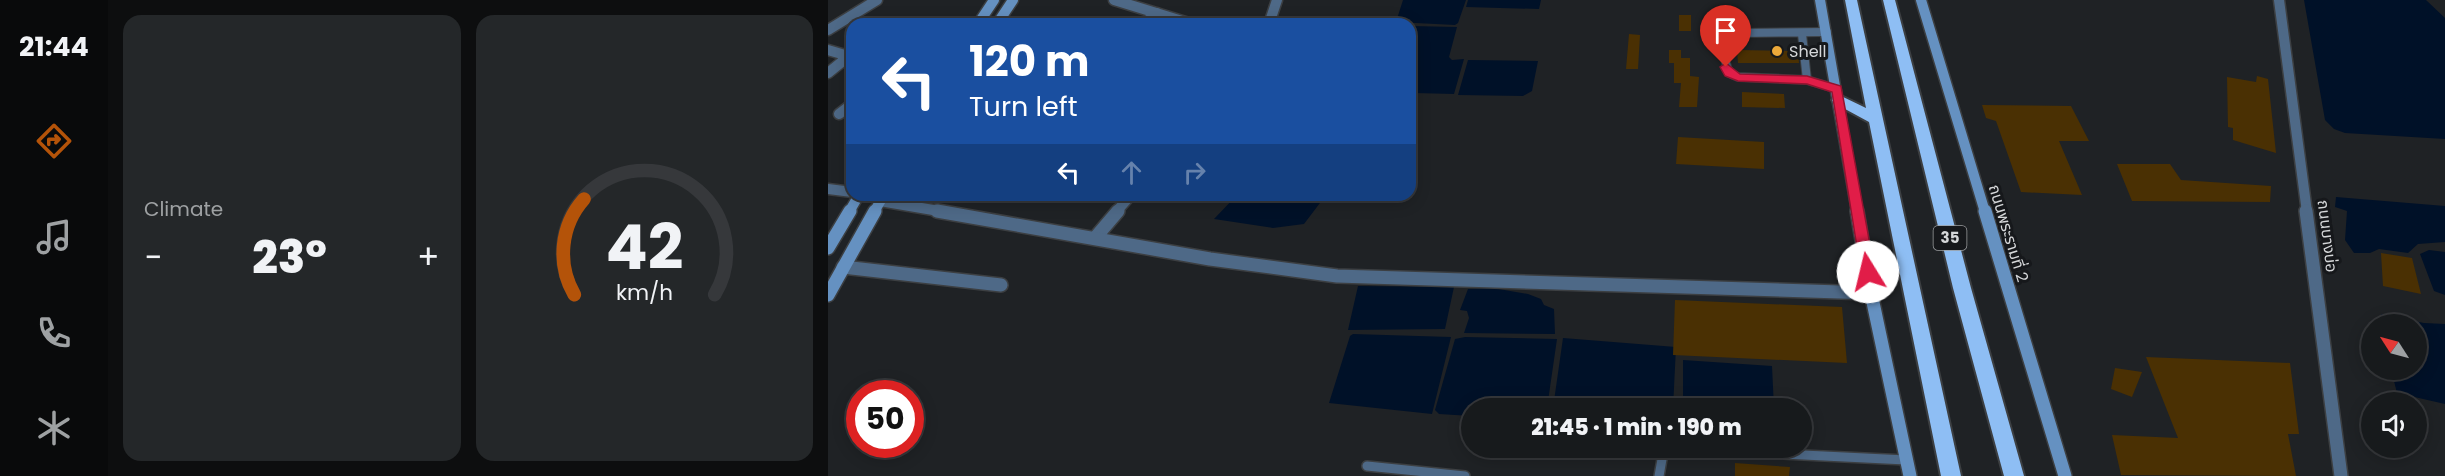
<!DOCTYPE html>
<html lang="en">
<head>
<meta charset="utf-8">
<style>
	body { margin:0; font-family:Poppins,"Noto Sans Thai",sans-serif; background:#242729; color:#f1f3f6; height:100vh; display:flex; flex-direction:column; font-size:22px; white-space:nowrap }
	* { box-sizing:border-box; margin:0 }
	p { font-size:20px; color:#9ea1a3 }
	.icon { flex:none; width:33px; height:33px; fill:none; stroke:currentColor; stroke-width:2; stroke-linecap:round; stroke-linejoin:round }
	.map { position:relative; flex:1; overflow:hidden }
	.sheet { display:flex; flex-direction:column; gap:15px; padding:15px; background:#0d0e0f; width:720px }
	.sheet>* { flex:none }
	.hud { position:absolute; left:18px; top:18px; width:570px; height:183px; border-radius:18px; box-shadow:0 3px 15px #0003,0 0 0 2px #36383b; background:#1a4fa0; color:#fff; overflow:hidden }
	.needle { width:39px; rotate:306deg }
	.fabs { position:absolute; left:1533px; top:314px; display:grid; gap:12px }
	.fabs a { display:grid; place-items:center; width:66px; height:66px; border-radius:50%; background:#171a1c; box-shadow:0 3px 15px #0003,0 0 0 2px #36383b; font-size:30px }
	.speed { position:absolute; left:18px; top:380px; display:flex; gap:12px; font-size:30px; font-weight:700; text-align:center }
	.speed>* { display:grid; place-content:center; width:78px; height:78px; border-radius:50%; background:#171a1c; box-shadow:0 3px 15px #0003,0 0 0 2px #36383b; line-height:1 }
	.speed .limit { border:9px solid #d22; background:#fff; color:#111 }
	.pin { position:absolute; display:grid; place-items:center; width:51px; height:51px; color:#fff; margin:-62px -26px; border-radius:50% 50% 50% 0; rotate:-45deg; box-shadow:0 0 6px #0007 }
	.pin .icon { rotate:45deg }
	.me { position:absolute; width:66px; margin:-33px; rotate:351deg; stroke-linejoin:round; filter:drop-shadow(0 0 4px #0008) }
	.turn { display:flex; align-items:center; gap:21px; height:126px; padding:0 24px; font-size:27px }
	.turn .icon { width:78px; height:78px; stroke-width:2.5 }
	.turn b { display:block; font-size:42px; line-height:51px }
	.lanes { display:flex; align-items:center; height:57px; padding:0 24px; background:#0003; justify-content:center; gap:30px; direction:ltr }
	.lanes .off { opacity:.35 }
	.big { font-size:45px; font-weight:800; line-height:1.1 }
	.sheet .card { flex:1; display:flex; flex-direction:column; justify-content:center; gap:9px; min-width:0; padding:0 21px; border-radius:18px; background:#242729 }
	.sheet .dial { align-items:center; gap:0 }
	.dial svg { height:156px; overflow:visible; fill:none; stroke:#36383b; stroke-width:7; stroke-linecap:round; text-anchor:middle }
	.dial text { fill:#f1f3f6; stroke:none }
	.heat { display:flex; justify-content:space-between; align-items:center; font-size:33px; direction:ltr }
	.sheet .tiles { flex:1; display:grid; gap:15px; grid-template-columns:repeat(2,1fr) }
	.trip { position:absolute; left:633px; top:398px; width:351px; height:60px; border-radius:30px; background:#171a1c; box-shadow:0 3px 15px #0003,0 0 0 2px #36383b; font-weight:800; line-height:60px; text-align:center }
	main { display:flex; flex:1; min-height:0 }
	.tab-bar { display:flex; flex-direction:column; width:108px; justify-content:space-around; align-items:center; background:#090a0b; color:#9ea1a3 }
	.tab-bar .icon { width:42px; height:42px }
	.tab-bar .selected { color:#b45309 }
	.tab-bar b { font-size:27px; color:#f1f3f6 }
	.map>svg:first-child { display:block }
</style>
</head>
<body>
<main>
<nav class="tab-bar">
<b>21:44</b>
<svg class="icon selected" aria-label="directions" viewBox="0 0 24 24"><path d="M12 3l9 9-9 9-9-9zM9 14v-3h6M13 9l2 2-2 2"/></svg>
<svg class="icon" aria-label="music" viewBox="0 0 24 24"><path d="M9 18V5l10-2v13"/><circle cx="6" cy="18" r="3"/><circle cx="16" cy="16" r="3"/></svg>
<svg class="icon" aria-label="phone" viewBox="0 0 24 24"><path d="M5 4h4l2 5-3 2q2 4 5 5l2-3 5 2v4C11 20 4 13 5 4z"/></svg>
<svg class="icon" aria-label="climate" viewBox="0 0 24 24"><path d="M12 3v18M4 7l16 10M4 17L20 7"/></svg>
</nav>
<section class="sheet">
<div class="tiles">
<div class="card"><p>Climate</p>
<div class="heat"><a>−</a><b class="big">23°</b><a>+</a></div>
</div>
<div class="card dial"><svg viewBox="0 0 100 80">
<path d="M14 69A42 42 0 1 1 86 69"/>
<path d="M14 69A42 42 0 0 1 19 20" stroke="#b45309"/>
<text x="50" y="56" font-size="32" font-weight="700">42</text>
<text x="50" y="72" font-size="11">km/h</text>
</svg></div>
</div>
</section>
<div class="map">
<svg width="1617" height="476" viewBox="0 0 1617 476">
	<rect width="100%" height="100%" fill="#1f2225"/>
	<!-- water -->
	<path fill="#001128" d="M 575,0 L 638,0 L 630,23 L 627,25 L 568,22 Z
		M 640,0 L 713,0 L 711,9 L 638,7 Z
		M 1476,0 L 1598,0 L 1617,18 L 1617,139 L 1517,133 L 1506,129 L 1497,120 Z
		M 582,26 L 629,27 L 621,57 L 624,60 L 636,59 L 626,94 L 586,93 L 582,82 Z
		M 640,60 L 710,61 L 704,91 L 695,96 L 630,95 Z
		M 409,195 L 498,195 L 476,224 L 445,228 L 386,219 Z
		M 1508,197 L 1617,206 L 1617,242 L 1590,244 L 1580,253 L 1551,249 L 1542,253 L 1526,253 L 1517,240 L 1519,211 L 1507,207 Z
		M 1601,250 L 1617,252 L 1617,295 L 1606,291 L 1592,254 Z
		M 530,286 L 626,287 L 617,329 L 520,330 Z
		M 665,288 L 700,294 L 713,299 L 716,305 L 726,309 L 727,334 L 636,333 L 641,318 L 639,311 L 632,310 L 640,289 Z
		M 1553,314 L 1596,323 L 1617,324 L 1617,404 L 1569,393 L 1563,369 L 1588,369 L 1588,324 L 1555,324 Z
		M 525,334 L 623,337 L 604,414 L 501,403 L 522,336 Z
		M 637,337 L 729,339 L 719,408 L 644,408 L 643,416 L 611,414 L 607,410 L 627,339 Z
		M 735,338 L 848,347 L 845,408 L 725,408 Z
		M 855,360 L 944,366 L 946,408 L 855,408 Z"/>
	<!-- building -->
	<path fill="#4a3003" d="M 851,15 L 863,15 L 863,31 L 851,31 Z
		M 801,34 L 812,35 L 810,69 L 798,69 Z
		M 841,50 L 853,50 L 853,58 L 862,58 L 862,76 L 871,77 L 869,107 L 851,107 L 853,83 L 846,83 L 846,63 L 841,63 Z
		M 909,50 L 970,51 L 971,63 L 910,63 Z
		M 1429,76 L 1440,79 L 1448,153 L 1405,140 L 1405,128 L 1400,127 L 1399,77 L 1428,82 Z
		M 914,92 L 956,94 L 957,108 L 914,107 Z
		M 1154,105 L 1243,106 L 1261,141 L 1231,141 L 1254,195 L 1193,192 L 1168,121 L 1158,118 Z
		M 850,137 L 936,142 L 936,169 L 848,164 Z
		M 1289,164 L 1342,164 L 1353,180 L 1443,186 L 1442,202 L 1304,201 Z
		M 1553,253 L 1584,258 L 1593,294 L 1555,286 Z
		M 847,300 L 1014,307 L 1019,363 L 845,355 Z
		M 1318,357 L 1462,363 L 1471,434 L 1460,434 L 1468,476 L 1293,475 L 1284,435 L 1350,438 Z
		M 1287,368 L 1314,372 L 1304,397 L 1283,389 Z
		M 907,463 L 962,467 L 961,476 L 907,476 Z"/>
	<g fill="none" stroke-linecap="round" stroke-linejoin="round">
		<defs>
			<path id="service-far1" d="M 999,32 L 910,33 L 900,36 C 895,49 896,60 901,73 L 910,77 L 979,80 L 1009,89
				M 974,34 L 979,80"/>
			<path id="service" d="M 539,466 L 637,476
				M 831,476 L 836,448 L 1078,460"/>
			<path id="minor-far1" d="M 286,0 L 364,24
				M 315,24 L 329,13
				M 441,24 L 449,0
				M 0,30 L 49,0
				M 0,50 L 24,57
				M 0,73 L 21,56
				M 11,114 L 24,104
				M 288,212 L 303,195"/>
			<path id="minor" d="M 267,238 L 290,211
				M 15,267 L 173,285"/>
			<path id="tertiary-far1" d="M 1451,0 L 1479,212
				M 0,189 L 24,192
				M 52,201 L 117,212"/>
			<path id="tertiary" d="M 109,211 L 382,259 L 509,276 L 1043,293
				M 1478,211 L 1513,476"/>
			<path id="secondary-far1" d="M 992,0 L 1029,212
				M 1093,0 L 1157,212
				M 150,24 L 166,0
				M 169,24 L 185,0
				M 21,212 L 31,195
				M 46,212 L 56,195"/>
			<path id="secondary" d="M 1029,211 L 1043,293 L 1082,476
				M 1157,211 L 1237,476
				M 0,248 L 22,211
				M 0,295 L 47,211"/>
			<path id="trunk" d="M 1017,0 L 1029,0 L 1133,476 L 1113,476 L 1041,122 L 1006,103 L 1004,100 L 1011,95 L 1038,108 Z
				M 1055,0 L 1067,0 L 1143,288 L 1196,476 L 1176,476 L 1125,288 Z"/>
		</defs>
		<!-- service-far1 casing -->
		<use href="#service-far1" stroke="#3c3f42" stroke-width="10"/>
		<!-- service casing -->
		<use href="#service" stroke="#3c3f42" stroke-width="12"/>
		<!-- minor-far1 casing -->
		<use href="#minor-far1" stroke="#3c3f42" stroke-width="13"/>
		<!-- minor casing -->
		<use href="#minor" stroke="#3c3f42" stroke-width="16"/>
		<!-- tertiary-far1 casing -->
		<use href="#tertiary-far1" stroke="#3c3f42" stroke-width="13"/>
		<!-- tertiary casing -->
		<use href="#tertiary" stroke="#3c3f42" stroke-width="16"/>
		<!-- secondary-far1 casing -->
		<use href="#secondary-far1" stroke="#3c3f42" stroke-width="13"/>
		<!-- secondary casing -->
		<use href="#secondary" stroke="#3c3f42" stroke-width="16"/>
		<!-- trunk casing -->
		<use href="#trunk" stroke="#3c3f42" stroke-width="4"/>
		<!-- service-far1 -->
		<use href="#service-far1" stroke="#4e6987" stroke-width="8"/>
		<!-- service -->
		<use href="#service" stroke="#4e6987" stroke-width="9"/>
		<!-- minor-far1 -->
		<use href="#minor-far1" stroke="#4e6987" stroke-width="10"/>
		<!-- minor -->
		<use href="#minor" stroke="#4e6987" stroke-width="13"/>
		<!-- tertiary-far1 -->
		<use href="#tertiary-far1" stroke="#4e6987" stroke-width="10"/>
		<!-- tertiary -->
		<use href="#tertiary" stroke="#4e6987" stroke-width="13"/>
		<!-- secondary-far1 -->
		<use href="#secondary-far1" stroke="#6591c1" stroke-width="10"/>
		<!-- secondary -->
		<use href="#secondary" stroke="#6591c1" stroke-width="13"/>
		<!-- trunk -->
		<use href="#trunk" fill="#8ebef4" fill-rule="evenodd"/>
	</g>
	<!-- route -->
	<path fill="#e11d48" stroke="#92132f" stroke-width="1.5" d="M 898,63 L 912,74 L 979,76 L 1013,86 L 1047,272 L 1045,276 L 1035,276 L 1033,272 L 1004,92 L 979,84 L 910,81 L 897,76 L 892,67 Z"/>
	<!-- markers -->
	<circle fill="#eca93a" stroke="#16181b" stroke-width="2" cx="949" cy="51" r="6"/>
	<g text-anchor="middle" stroke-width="6" stroke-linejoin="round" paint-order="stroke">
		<!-- shield labels -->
		<rect fill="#16181b" stroke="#9c9ea0" stroke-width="1.5" x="1105.5" y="226" width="33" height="24" rx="4.5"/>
		<g font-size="15" font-weight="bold" fill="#d5d7d9">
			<text x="1122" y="243">35</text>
		</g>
		<!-- poi labels -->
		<g font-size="16" fill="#d5d7d9" stroke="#16181b" text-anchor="start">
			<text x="961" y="57">Shell</text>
		</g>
		<!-- street labels -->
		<g font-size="16" fill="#d5d7d9" stroke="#16181b">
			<text transform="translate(1181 233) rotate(73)" y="6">ถนนพระรามที่ 2</text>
			<text transform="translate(1500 236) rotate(83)" y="6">ถนนบางบ่อ</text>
		</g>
	</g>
</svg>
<div class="fabs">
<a><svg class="needle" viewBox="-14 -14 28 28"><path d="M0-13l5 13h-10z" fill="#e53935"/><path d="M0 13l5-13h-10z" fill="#9ea1a3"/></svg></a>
<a><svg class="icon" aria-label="sound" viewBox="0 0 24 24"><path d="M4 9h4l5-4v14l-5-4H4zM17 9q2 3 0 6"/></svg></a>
</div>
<div class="speed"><div class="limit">50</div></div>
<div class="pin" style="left:898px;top:67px;background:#d93025"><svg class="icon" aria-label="arrive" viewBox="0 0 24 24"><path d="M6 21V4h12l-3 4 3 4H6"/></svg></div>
<svg class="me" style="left:1040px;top:272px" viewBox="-20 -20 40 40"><circle r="19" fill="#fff"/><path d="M0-13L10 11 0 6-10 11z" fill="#e11d48"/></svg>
<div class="trip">21:45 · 1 min · 190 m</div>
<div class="hud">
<div class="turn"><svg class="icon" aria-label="left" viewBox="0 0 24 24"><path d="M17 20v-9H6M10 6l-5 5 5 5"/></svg><div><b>120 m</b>Turn left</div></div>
<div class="lanes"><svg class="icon" aria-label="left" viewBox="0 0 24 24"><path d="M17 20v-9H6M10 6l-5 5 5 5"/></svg><svg class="icon off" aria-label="ahead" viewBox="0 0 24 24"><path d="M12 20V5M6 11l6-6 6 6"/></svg><svg class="icon off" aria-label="right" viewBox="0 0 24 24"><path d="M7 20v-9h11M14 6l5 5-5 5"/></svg></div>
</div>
</div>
</main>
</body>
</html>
